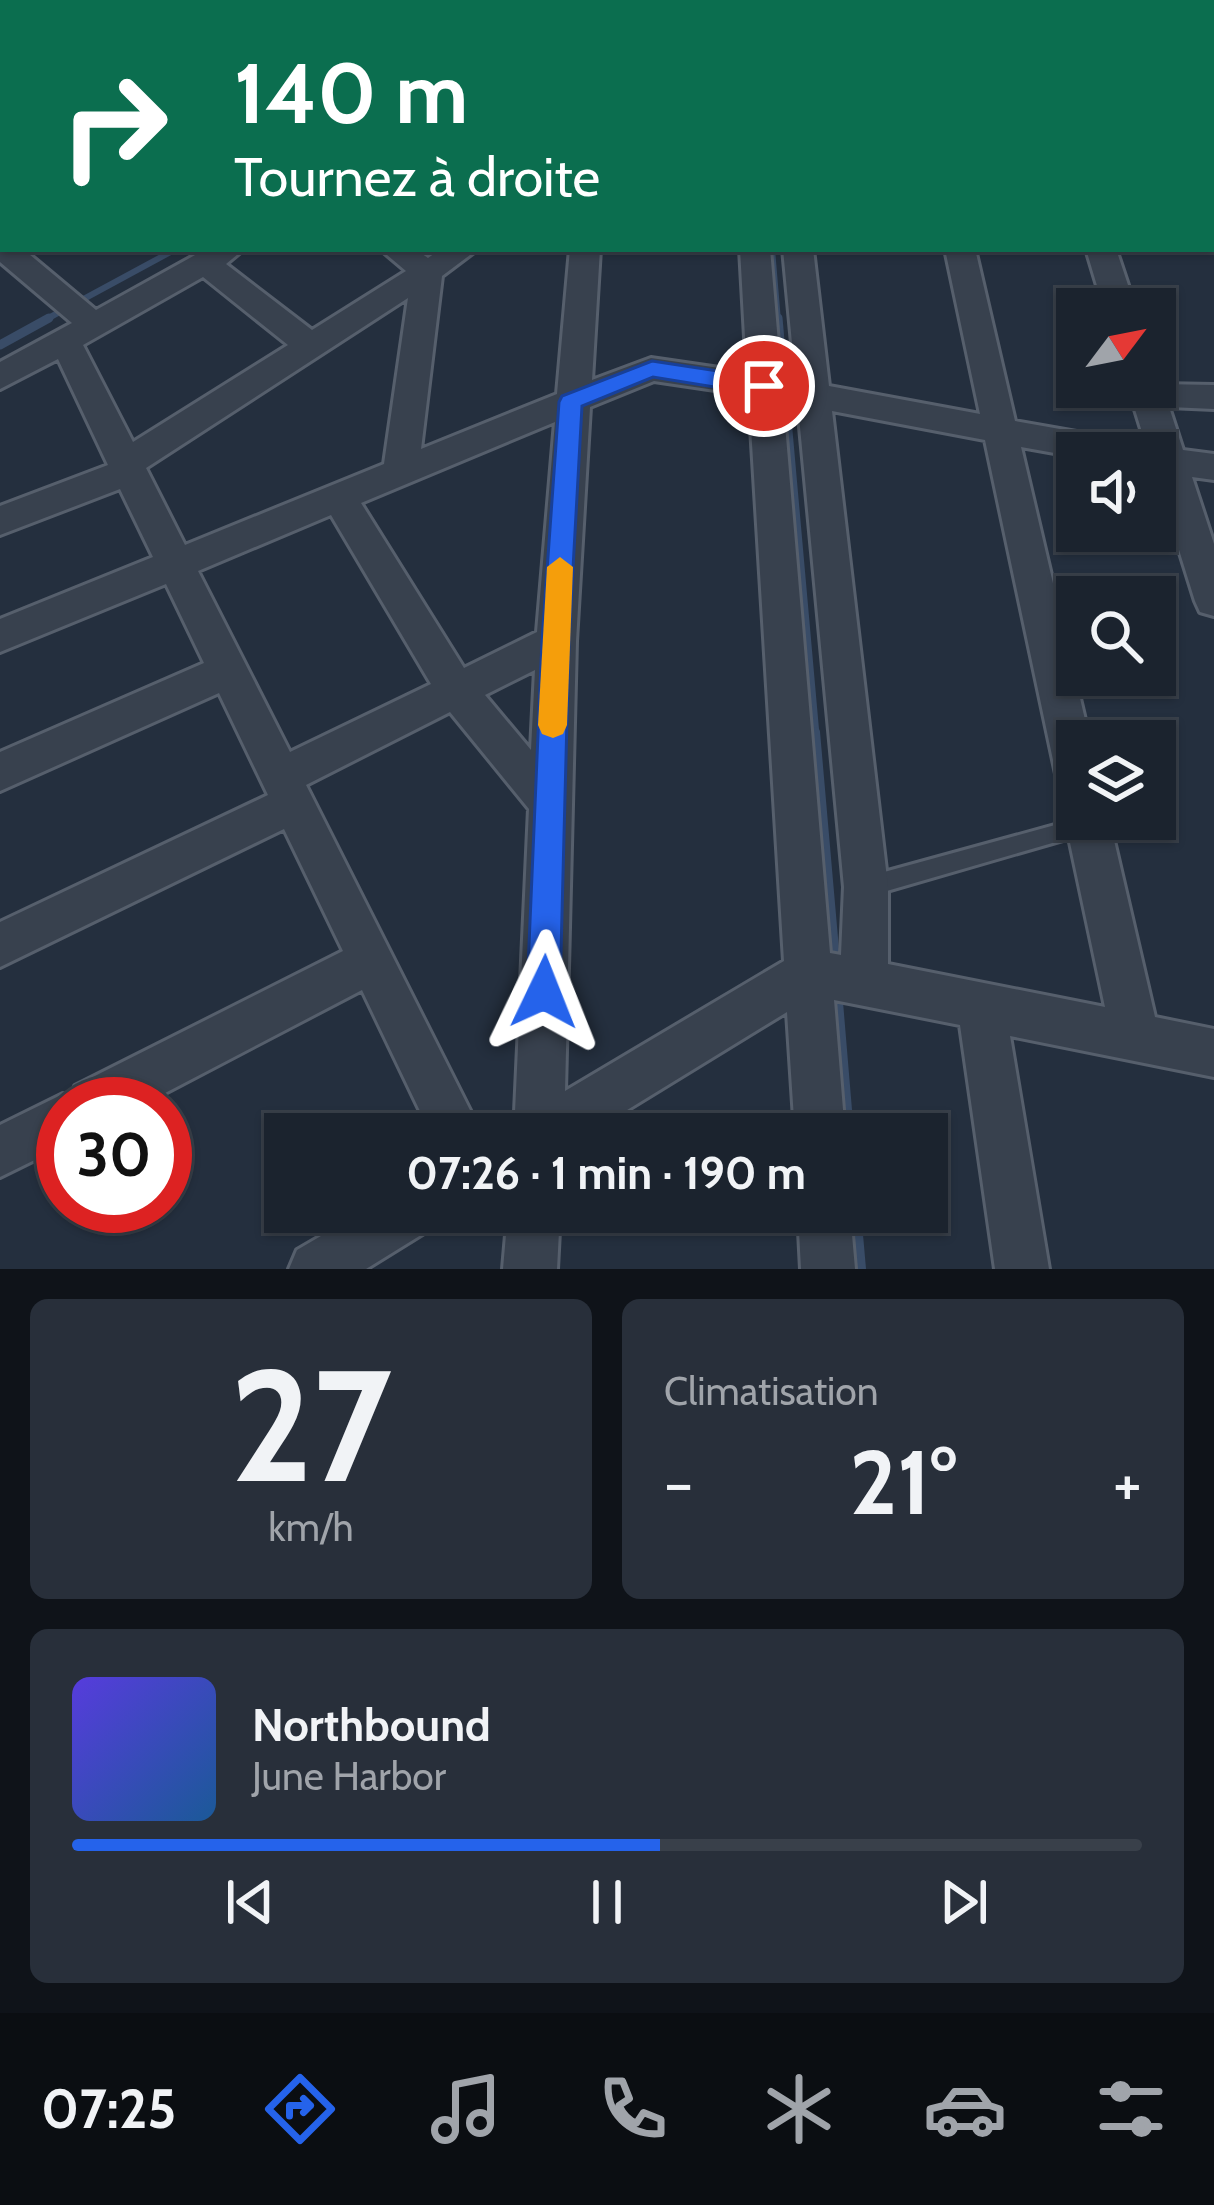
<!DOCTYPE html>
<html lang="fr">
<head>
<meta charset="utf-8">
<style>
	body { margin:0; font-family:Cabin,sans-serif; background:#282f3a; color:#f1f3f6; height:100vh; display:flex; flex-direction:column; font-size:45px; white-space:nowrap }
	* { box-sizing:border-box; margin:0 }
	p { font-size:39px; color:#a0a4aa }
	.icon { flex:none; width:66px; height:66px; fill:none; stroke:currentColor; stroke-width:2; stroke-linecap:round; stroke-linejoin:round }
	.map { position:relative; height:1269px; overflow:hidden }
	.details { display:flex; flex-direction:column; gap:30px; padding:30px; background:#0f1319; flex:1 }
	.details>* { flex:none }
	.guide { position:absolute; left:0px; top:0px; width:1215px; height:252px; box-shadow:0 3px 9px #0004,0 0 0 3px #39404a; background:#0b6e4f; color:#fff; overflow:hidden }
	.needle { width:78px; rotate:58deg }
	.tools { position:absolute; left:1056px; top:288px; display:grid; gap:24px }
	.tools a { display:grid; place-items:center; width:120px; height:120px; border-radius:0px; background:#1b232e; box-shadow:0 3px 9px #0004,0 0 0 3px #39404a; font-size:60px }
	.speed { position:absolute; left:36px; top:1077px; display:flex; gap:24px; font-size:60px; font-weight:700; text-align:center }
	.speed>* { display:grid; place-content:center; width:156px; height:156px; border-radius:50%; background:#1b232e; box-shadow:0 3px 9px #0004,0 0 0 3px #39404a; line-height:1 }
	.speed .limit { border:18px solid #d22; background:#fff; color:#111 }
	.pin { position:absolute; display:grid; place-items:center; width:102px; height:102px; color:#fff; margin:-51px; border:6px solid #fff; border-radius:50%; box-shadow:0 3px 12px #0007 }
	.me { position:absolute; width:132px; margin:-66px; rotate:2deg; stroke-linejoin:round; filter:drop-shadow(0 0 9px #0008) }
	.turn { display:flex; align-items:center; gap:42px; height:252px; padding:0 36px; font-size:54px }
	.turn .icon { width:156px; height:156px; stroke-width:2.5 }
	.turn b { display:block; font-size:84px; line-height:102px }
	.big { font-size:90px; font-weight:700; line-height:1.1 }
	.details .card { flex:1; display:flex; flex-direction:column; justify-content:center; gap:18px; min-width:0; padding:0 42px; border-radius:18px; background:#282f3a }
	.details .dial { align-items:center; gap:0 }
	.dial b { font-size:156px; line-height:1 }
	.song { display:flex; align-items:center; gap:36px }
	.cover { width:144px; height:144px; border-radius:18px; background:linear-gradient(135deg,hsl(250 70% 55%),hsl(210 70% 35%)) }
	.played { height:12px; border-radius:6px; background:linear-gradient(90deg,#2563eb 55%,#39404a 55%) }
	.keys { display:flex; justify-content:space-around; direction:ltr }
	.heat { display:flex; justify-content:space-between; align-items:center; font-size:66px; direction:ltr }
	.details .tiles { flex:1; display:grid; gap:30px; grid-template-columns:1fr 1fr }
	.card:last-child { grid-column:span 2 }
	.trip { position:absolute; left:264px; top:1113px; width:684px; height:120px; border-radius:0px; background:#1b232e; box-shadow:0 3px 9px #0004,0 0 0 3px #39404a; font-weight:700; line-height:120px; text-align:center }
	.menu { display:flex; height:192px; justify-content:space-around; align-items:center; background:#0b0e12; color:#a0a4aa }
	.menu .icon { width:84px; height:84px }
	.menu .current { color:#2563eb }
	.menu b { font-size:54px; color:#f1f3f6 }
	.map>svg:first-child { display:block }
</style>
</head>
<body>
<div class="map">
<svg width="1214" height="1269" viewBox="0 0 1214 1269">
	<rect width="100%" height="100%" fill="#242f3e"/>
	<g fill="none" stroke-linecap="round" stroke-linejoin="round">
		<!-- stream-far2 -->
		<path stroke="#394c67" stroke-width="6" d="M 915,0 L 927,3
			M 627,3 L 633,0
			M 772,249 L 778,321
			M 43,321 L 176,249"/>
		<!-- stream-far1 -->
		<path stroke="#394c67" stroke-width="9" d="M 778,318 L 815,735
			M 0,345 L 49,318"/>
		<!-- stream -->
		<path stroke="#394c67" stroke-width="10" d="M 815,732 L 835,961
			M 837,990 L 849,1134
			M 856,1212 L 861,1269"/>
		<defs>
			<path id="lane" d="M 1077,819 L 1094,819 L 1097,825 L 1094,831 L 866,897 L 859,894 L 856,887 L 859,880 L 866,877 Z"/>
			<path id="street" d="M 727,0 L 751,0 L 751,3 L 727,3 Z
				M 766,0 L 790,0 L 790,3 L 766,3 Z
				M 868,0 L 903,0 L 905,3 L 870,3 Z
				M 967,0 L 1001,0 L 1003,3 L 969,3 Z
				M 1214,0 L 1214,18 L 1212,18 L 1212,3 L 1204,3 Z
				M 1212,72 L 1214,72 L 1214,88 L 1212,88 Z
				M 0,121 L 3,121 L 0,141 Z
				M 1212,144 L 1214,144 L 1214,165 L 1212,165 Z
				M 0,240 L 3,249 L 23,249 L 96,310 L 206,249 L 244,249 L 226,264 L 312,330 L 406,271 L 380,249 L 415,249 L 428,258 L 441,249 L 478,249 L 442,276 L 421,449 L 557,394 L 570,249 L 600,249 L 592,380 L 651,358 L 747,372 L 740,249 L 770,249 L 830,953 L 841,955 L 844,887 L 783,249 L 813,249 L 829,386 L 980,414 L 945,249 L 975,249 L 1015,421 L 1122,440 L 1134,444 L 1139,453 L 1077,453 L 1077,457 L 1021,447 L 1090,741 L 1077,741 L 1077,793 L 1062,787 L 1056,774 L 985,440 L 832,411 L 888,887 L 888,964 L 1105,1007 L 1065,819 L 1077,803 L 1077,819 L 1109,819 L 1155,1017 L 1214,1029 L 1214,1077 L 1010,1036 L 1049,1269 L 995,1269 L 960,1025 L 834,1000 L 845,1134 L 795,1134 L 787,1012 L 588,1134 L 514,1134 L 529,809 L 450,712 L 306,785 L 482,1134 L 431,1134 L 362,990 L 144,1104 L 63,1104 L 63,1146 L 0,1177 L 0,1125 L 63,1094 L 71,1097 L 75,1086 L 343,951 L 284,829 L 0,967 L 0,922 L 268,795 L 219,693 L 0,791 L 0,752 L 204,663 L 166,584 L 0,652 L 0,619 L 153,557 L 120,489 L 0,535 L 0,506 L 108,465 L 58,359 L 0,389 L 0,362 L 72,323 L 0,262 ZM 203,277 L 288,345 L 133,442 L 83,345 ZM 408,298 L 384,464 L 185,545 L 146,468 ZM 654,381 L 749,395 L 784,961 L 565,1091 L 576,641 L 590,407 ZM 555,422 L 537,632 L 464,668 L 361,503 ZM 331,515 L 431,684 L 290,752 L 198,571 ZM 535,670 L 531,750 L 485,695 Z
				M 1086,249 L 1116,249 L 1136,309 L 1104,309 Z
				M 1155,378 L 1160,384 L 1214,385 L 1214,409 L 1169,407 L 1183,450 L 1214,454 L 1214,480 L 1192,477 L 1214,544 L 1214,616 L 1200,612 L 1195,601 L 1155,473 L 1155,453 L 1141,453 L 1147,448 L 1128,387 L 1155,387 Z
				M 362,1212 L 437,1212 L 429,1230 L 366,1269 L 289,1269 L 297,1250 Z
				M 508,1212 L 560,1212 L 557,1269 L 503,1269 Z
				M 798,1212 L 850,1212 L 855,1269 L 801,1269 Z"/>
		</defs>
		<!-- lane casing -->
		<use href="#lane" stroke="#565f6c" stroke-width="6"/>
		<!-- street casing -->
		<use href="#street" stroke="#565f6c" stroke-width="6"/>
		<!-- lane -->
		<use href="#lane" fill="#38414e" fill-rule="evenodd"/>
		<!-- street -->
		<use href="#street" fill="#38414e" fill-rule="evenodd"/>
	</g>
	<!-- route -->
	<path fill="#2563eb" stroke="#184099" stroke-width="3" d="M 652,361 L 764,378 L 776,386 L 764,395 L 653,377 L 582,406 L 569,641 L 560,992 L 555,1004 L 544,1008 L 532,1004 L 527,992 L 542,641 L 559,402 L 562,396 Z"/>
	<!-- slow -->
	<path fill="#f59e0b" d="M 560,557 L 573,567 L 567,725 L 563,734 L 553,738 L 542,734 L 538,725 L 547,567 Z"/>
</svg>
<div class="tools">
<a><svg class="needle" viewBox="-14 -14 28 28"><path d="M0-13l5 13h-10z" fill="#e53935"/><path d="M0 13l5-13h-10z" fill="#a0a4aa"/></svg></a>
<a><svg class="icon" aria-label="sound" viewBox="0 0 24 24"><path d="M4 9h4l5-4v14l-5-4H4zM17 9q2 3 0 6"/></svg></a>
<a><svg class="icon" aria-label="search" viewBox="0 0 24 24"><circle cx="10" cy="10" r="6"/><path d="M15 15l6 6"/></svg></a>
<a><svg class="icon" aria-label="layers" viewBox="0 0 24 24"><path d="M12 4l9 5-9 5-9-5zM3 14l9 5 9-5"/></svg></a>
</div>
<div class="speed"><div class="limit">30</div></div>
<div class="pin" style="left:764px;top:386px;background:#d93025"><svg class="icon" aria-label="arrive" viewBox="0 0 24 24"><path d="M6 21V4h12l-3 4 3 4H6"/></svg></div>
<svg class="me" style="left:544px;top:992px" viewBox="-20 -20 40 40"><path d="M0-17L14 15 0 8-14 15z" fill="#2563eb" stroke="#fff" stroke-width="4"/></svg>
<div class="trip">07:26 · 1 min · 190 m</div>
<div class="guide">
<div class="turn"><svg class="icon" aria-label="right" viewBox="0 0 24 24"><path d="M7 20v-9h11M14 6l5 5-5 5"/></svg><div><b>140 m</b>Tournez à droite</div></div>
</div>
</div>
<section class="details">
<div class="tiles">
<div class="card dial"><b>27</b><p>km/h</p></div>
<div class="card"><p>Climatisation</p>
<div class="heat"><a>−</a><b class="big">21°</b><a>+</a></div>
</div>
<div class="card">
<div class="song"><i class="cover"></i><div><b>Northbound</b><p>June Harbor</p></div></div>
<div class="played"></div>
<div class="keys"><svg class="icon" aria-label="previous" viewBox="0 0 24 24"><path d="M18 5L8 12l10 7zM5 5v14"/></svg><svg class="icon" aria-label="pause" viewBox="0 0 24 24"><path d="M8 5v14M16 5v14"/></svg><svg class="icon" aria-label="next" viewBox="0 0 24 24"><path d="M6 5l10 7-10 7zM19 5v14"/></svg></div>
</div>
</div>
</section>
<nav class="menu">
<b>07:25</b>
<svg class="icon current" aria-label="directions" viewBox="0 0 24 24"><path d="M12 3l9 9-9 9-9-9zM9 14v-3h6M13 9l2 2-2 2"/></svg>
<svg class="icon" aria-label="music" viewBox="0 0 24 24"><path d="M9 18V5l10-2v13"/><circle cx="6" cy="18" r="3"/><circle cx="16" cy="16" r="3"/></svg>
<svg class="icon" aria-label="phone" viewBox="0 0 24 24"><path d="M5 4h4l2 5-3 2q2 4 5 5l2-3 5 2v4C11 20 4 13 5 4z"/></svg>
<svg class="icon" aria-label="climate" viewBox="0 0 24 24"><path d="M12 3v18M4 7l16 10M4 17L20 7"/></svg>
<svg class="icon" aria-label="car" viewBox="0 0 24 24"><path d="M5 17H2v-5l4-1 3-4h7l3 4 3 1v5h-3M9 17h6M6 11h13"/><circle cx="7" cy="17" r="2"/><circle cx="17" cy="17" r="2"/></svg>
<svg class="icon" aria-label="filters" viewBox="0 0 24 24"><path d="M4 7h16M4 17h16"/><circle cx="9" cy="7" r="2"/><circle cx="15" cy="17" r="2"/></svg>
</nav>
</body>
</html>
